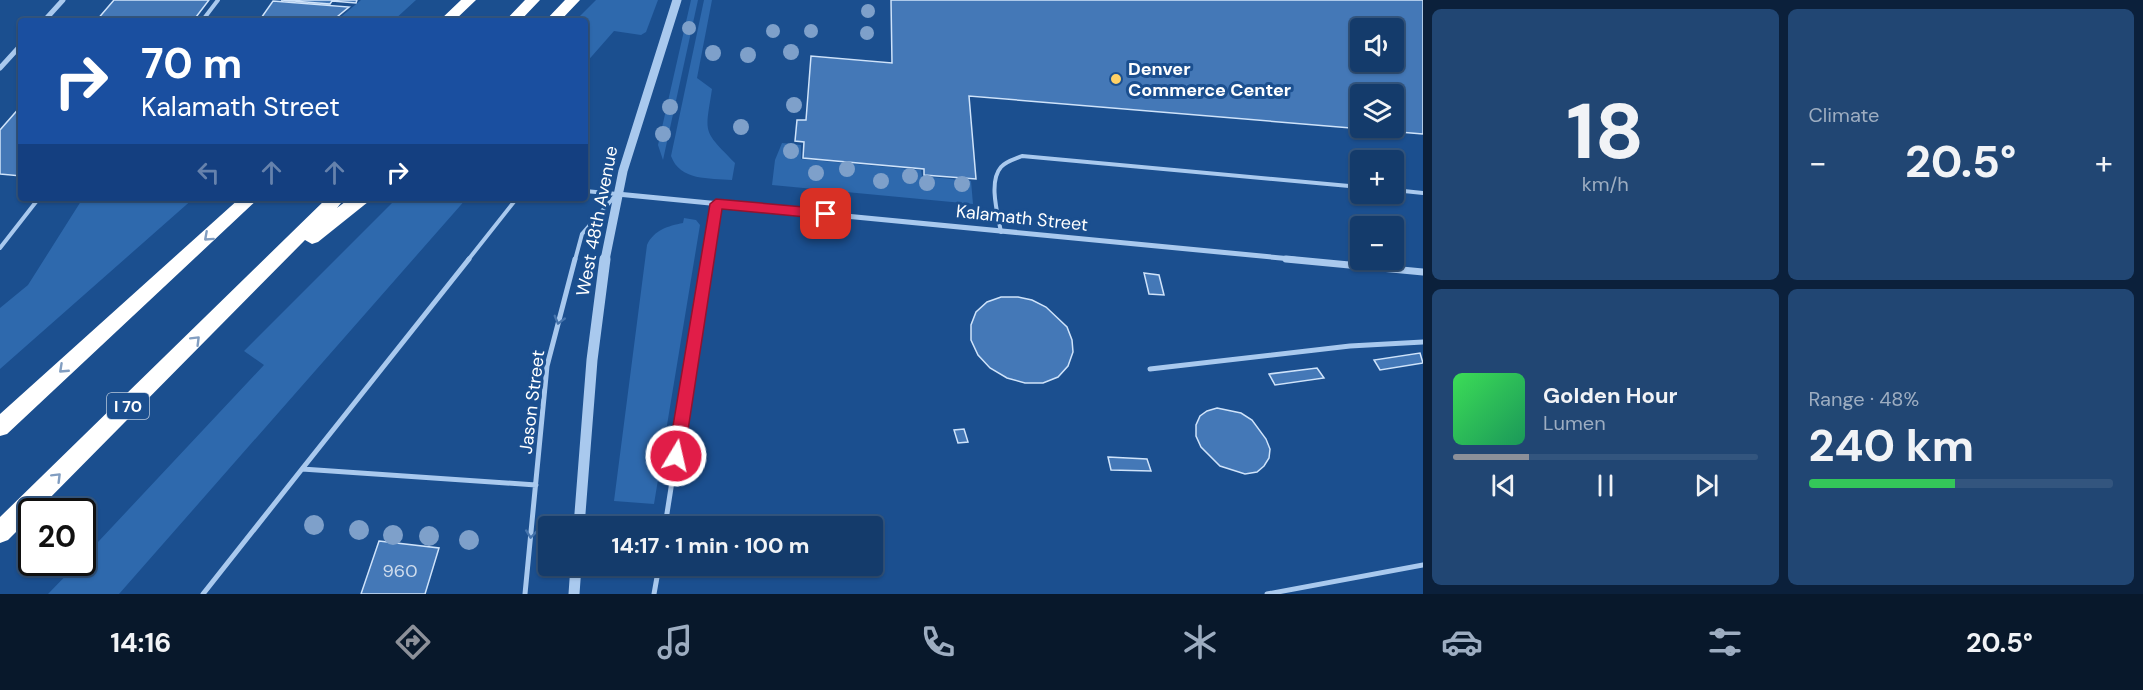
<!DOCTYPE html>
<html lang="en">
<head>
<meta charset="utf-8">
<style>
	body { margin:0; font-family:"DM Sans",sans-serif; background:#214673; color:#f1f3f6; height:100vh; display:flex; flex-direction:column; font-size:22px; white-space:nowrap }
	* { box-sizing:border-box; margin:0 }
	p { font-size:20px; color:#9dadc1 }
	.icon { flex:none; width:33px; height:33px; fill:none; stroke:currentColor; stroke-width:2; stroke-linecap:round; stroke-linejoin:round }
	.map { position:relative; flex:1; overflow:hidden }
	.details { display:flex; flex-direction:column; gap:9px; padding:9px; background:#0b203b; width:720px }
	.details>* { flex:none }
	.top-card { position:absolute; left:18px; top:18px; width:570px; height:183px; border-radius:6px; box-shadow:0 2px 4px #0004,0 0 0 2px #33557e; background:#1a4fa0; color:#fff; overflow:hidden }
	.buttons { position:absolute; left:1350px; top:18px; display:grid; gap:12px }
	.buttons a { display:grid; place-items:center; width:54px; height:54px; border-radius:6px; background:#143b6b; box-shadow:0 2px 4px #0004,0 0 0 2px #33557e; font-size:30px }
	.speed { position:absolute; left:18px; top:498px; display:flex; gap:12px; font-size:30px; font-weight:700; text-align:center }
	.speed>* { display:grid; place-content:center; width:78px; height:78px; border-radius:50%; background:#143b6b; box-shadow:0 2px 4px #0004,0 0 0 2px #33557e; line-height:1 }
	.speed .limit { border:3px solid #111; border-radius:9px; background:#fff; color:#111 }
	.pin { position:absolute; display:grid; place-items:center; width:51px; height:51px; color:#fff; margin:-26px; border-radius:12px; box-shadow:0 3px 9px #0006 }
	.me { position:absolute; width:66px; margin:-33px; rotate:9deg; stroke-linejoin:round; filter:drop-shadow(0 0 4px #0008) }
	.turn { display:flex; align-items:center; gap:21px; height:126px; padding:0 24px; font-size:27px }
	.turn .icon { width:78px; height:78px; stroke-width:2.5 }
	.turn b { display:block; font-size:42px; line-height:51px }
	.lanes { display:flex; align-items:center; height:57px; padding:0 24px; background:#0003; justify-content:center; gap:30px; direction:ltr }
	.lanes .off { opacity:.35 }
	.big { font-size:45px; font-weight:700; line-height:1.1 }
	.details .widget { flex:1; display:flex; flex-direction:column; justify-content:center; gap:9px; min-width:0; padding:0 21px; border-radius:9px; background:#214673 }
	.details .dial { align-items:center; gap:0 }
	.dial b { font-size:78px; line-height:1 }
	.song { display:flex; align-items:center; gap:18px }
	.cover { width:72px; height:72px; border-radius:9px; background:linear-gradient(135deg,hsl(130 70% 55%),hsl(150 70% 35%)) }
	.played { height:6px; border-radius:3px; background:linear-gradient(90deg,#8c9099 25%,#33557e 25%) }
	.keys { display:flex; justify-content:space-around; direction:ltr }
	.heat { display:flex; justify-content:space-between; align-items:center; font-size:33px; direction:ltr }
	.charge { height:9px; border-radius:4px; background:linear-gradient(90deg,#34c759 48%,#33557e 0) }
	.details .tiles { flex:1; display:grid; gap:9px; grid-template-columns:repeat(2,1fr) }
	.trip { position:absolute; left:538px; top:516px; width:345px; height:60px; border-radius:6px; background:#143b6b; box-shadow:0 2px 4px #0004,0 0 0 2px #33557e; font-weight:700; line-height:60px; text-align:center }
	.dock { display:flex; height:96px; justify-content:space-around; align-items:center; background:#08182b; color:#9dadc1 }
	.dock .icon { width:42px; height:42px }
	.dock .current { color:#8c9099 }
	.dock b { font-size:27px; color:#f1f3f6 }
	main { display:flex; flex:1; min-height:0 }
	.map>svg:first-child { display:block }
</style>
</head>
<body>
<main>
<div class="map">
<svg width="1423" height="594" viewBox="0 0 1423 594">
	<rect width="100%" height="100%" fill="#1b4f8f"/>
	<!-- green -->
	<path fill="#2e69ad" d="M 361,0 L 416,0 L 393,21 L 336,21 Z
		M 596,0 L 658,0 L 646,32 L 641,35 L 614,31 L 585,64 L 585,21 L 575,21 Z
		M 691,0 L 698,0 L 663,160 L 658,145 Z
		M 704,0 L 712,0 L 697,78 L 712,89 C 705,135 702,129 735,163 L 732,180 C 709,178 680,181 671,156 Z
		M 782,143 L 801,145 L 801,159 L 921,170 L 922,176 L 971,181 L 973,204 L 772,185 L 775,160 Z
		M 83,198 L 194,198 L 0,369 L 0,308 L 28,285 Z
		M 397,198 L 467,198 L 119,594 L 48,594 L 78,563 L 82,562 L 83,558 L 264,365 L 244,351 Z
		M 684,218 L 696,220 L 700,225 L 654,504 L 614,501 L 647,245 C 654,230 668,226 683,223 Z"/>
	<!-- building -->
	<path fill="#4478b7" stroke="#cfe3fa" stroke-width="1.5" fill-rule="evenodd" d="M 114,0 L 209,0 L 193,21 L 96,21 Z
		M 281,0 L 357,0 L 356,3 L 332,1 L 330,4 Z
		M 891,0 L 1423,0 L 1423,134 L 969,96 L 976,179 L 924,175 L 924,169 L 803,158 L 804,142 L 795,141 L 797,120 L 806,120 L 811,56 L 892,63 ZM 1360,28 L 1394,28 L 1394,62 L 1360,62 ZM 1360,94 L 1394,94 L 1394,128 L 1360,128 Z
		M 273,1 L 349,7 L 332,21 L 259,21 Z
		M 21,106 L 21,176 L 0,174 L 0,130 Z
		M 1144,273 L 1159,275 L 1164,295 L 1149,294 Z
		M 1001,297 L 1018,297 L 1032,300 L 1046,307 L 1067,327 L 1072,340 L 1073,352 L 1068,366 L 1058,377 L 1043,383 L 1025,383 L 1007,378 L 990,368 L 978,355 L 971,340 L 971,325 L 976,312 L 987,302 Z
		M 1420,353 L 1423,363 L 1380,370 L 1374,360 Z
		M 1317,368 L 1324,378 L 1275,385 L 1269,374 Z
		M 1217,408 L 1241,413 L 1252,420 L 1266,439 L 1270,449 L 1269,458 L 1264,466 L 1257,472 L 1245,474 L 1220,466 L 1201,447 L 1196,436 L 1196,425 L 1200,416 L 1207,411 Z
		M 964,429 L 968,442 L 958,443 L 954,430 Z
		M 1108,457 L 1147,459 L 1151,471 L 1111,470 Z
		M 379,541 L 439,548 L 425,594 L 361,594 Z"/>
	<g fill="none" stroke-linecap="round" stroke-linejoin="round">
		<!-- service-far1 -->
		<path stroke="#a9c9ee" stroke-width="4" d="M 202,21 L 218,0
			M 1394,190 L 1423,193
			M 585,191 L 617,194
			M 1001,232 C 998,215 988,182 1001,167 C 1006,161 1015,159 1022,156 L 1360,187
			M 0,248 L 39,198
			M 468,260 L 517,198
			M 575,260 L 582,234 L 615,196
			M 707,260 L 716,204"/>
		<!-- service -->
		<path stroke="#a9c9ee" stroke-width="5" d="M 1150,369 L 1350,346 L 1423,342
			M 302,469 L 469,259
			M 665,526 L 707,259
			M 203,594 L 302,469 L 536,485
			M 525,594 L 547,366 L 575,259
			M 654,594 L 659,566
			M 1267,594 L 1423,565"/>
		<!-- minor-far1 -->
		<path stroke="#a9c9ee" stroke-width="5" d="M 44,21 L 63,0
			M 0,68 L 21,45
			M 617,194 L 1302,260"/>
		<!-- minor -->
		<path stroke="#a9c9ee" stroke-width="7" d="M 1286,259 L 1423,272"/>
		<!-- tertiary-far1 -->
		<path stroke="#a9c9ee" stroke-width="9" d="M 605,260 L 623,171 L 677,0"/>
		<!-- tertiary -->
		<path stroke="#a9c9ee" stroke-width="11" d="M 579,526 L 592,360 L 605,259
			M 574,594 L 576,566"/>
		<!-- motorway -->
		<path fill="#fff" fill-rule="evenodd" d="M 461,0 L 476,0 L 454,21 L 439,21 Z
			M 525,0 L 540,0 L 520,21 L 505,21 Z
			M 565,0 L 580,0 L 560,21 L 545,21 Z
			M 240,198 L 259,198 L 7,434 L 0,436 L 0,414 Z
			M 327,198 L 345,198 L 337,208 L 350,198 L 370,198 L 368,202 L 318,242 L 312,244 L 305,240 L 36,512 L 32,512 L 32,516 L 8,540 L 0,543 L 0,517 Z"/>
	</g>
	<!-- trees -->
	<g fill="#7ea0ca">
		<circle cx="868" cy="11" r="7"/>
		<circle cx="689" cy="28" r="7"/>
		<circle cx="773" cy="31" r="7"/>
		<circle cx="811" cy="31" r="7"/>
		<circle cx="867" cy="33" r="7"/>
		<circle cx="791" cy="52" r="8"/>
		<circle cx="713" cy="53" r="8"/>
		<circle cx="748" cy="55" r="8"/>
		<circle cx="794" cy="105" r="8"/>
		<circle cx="670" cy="107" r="8"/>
		<circle cx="741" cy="127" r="8"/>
		<circle cx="663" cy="134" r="8"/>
		<circle cx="791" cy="151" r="8"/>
		<circle cx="847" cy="169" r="8"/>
		<circle cx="816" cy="173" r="8"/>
		<circle cx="910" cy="176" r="8"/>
		<circle cx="881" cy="181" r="8"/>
		<circle cx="927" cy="183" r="8"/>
		<circle cx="962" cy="184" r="8"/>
		<circle cx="314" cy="525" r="10"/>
		<circle cx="359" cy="530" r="10"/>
		<circle cx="393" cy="535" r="10"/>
		<circle cx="429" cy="536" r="10"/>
		<circle cx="469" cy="540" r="10"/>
	</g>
	<!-- one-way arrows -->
	<defs><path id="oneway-chevron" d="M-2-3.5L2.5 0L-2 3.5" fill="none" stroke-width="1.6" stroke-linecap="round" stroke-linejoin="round" transform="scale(1.5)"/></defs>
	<g stroke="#829ec1">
		<use href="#oneway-chevron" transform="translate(208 237) rotate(138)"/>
		<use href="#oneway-chevron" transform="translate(196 340) rotate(-45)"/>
		<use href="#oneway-chevron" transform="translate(63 369) rotate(137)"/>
		<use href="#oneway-chevron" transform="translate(57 477) rotate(-45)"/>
	</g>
	<g stroke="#4674ac">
		<use href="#oneway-chevron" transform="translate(559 320) rotate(105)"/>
		<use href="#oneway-chevron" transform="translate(531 534) rotate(96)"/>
	</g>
	<!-- route -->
	<path fill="#e11d48" stroke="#92132f" stroke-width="1.5" d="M 716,199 L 826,209 L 832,214 L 826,219 L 722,209 L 684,456 L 682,461 L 676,463 L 671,461 L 668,456 L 710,204 Z"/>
	<!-- markers -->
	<circle fill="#ffd166" stroke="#1b4f8f" stroke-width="2" cx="1116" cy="79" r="6"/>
	<g text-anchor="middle" stroke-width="6" stroke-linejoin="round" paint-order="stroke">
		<!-- shield labels -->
		<rect fill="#1b4f8f" stroke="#bbcadd" stroke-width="1.5" x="107" y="393" width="42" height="26" rx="4.5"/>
		<g font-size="16" font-weight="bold" fill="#fff">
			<text x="128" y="412">I 70</text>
		</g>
		<!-- poi labels -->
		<g font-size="18" font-weight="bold" fill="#fff" stroke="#1b4f8f" text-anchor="start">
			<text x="1128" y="75">Denver<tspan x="1128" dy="21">Commerce Center</tspan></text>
		</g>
		<!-- street labels -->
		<g font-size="18" fill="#fff" stroke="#1b4f8f">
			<text transform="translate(1022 218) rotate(6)" y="6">Kalamath Street</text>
			<text transform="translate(597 221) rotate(-79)" y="6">West 48th Avenue</text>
			<text transform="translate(532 402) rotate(-83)" y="6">Jason Street</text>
		</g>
		<!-- near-number labels -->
		<g font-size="18" fill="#d0dded">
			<text x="400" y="577">960</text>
		</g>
	</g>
</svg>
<div class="buttons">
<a><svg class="icon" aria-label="sound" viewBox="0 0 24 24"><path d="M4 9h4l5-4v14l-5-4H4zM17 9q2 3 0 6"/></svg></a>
<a><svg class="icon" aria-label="layers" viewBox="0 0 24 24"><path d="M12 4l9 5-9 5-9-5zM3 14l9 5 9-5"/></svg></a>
<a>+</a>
<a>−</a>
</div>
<div class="speed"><div class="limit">20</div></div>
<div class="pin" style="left:826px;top:214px;background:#d93025"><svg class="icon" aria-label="arrive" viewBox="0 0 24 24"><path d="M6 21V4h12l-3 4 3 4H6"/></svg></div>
<svg class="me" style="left:676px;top:456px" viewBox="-20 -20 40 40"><circle r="17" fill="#e11d48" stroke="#fff" stroke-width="3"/><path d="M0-11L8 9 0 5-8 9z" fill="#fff"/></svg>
<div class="trip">14:17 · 1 min · 100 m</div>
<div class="top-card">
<div class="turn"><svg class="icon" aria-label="right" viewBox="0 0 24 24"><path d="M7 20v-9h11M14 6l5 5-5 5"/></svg><div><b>70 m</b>Kalamath Street</div></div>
<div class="lanes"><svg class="icon off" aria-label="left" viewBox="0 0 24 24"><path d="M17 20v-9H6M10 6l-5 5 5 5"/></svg><svg class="icon off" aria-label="ahead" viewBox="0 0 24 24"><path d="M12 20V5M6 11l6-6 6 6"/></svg><svg class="icon off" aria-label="ahead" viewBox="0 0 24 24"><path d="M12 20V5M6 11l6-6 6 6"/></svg><svg class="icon" aria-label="right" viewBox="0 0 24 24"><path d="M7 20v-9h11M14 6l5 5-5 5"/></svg></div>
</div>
</div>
<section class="details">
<div class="tiles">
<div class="widget dial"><b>18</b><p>km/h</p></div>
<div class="widget"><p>Climate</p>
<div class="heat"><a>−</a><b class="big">20.5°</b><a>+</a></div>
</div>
<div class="widget">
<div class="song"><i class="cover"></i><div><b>Golden Hour</b><p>Lumen</p></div></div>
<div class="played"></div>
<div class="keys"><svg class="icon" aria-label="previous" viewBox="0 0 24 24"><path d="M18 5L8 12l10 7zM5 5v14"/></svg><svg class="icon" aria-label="pause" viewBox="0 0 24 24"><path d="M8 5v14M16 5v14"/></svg><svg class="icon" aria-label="next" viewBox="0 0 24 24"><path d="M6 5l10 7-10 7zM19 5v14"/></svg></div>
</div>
<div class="widget"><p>Range · 48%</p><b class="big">240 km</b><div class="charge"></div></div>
</div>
</section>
</main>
<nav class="dock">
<b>14:16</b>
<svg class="icon current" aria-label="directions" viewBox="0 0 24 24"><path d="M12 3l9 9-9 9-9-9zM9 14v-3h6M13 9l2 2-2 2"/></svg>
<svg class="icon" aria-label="music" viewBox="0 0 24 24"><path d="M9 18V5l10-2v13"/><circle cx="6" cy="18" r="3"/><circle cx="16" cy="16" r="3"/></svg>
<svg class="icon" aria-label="phone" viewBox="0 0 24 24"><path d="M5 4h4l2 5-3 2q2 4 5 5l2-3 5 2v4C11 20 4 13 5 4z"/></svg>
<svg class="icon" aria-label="climate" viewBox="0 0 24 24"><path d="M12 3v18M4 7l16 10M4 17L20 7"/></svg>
<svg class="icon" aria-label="car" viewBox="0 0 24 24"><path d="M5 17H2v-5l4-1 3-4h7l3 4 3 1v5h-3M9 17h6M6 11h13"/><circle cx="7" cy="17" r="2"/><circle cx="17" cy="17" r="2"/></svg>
<svg class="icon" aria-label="filters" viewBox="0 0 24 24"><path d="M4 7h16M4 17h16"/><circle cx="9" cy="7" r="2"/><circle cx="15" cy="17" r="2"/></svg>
<b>20.5°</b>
</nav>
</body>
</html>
